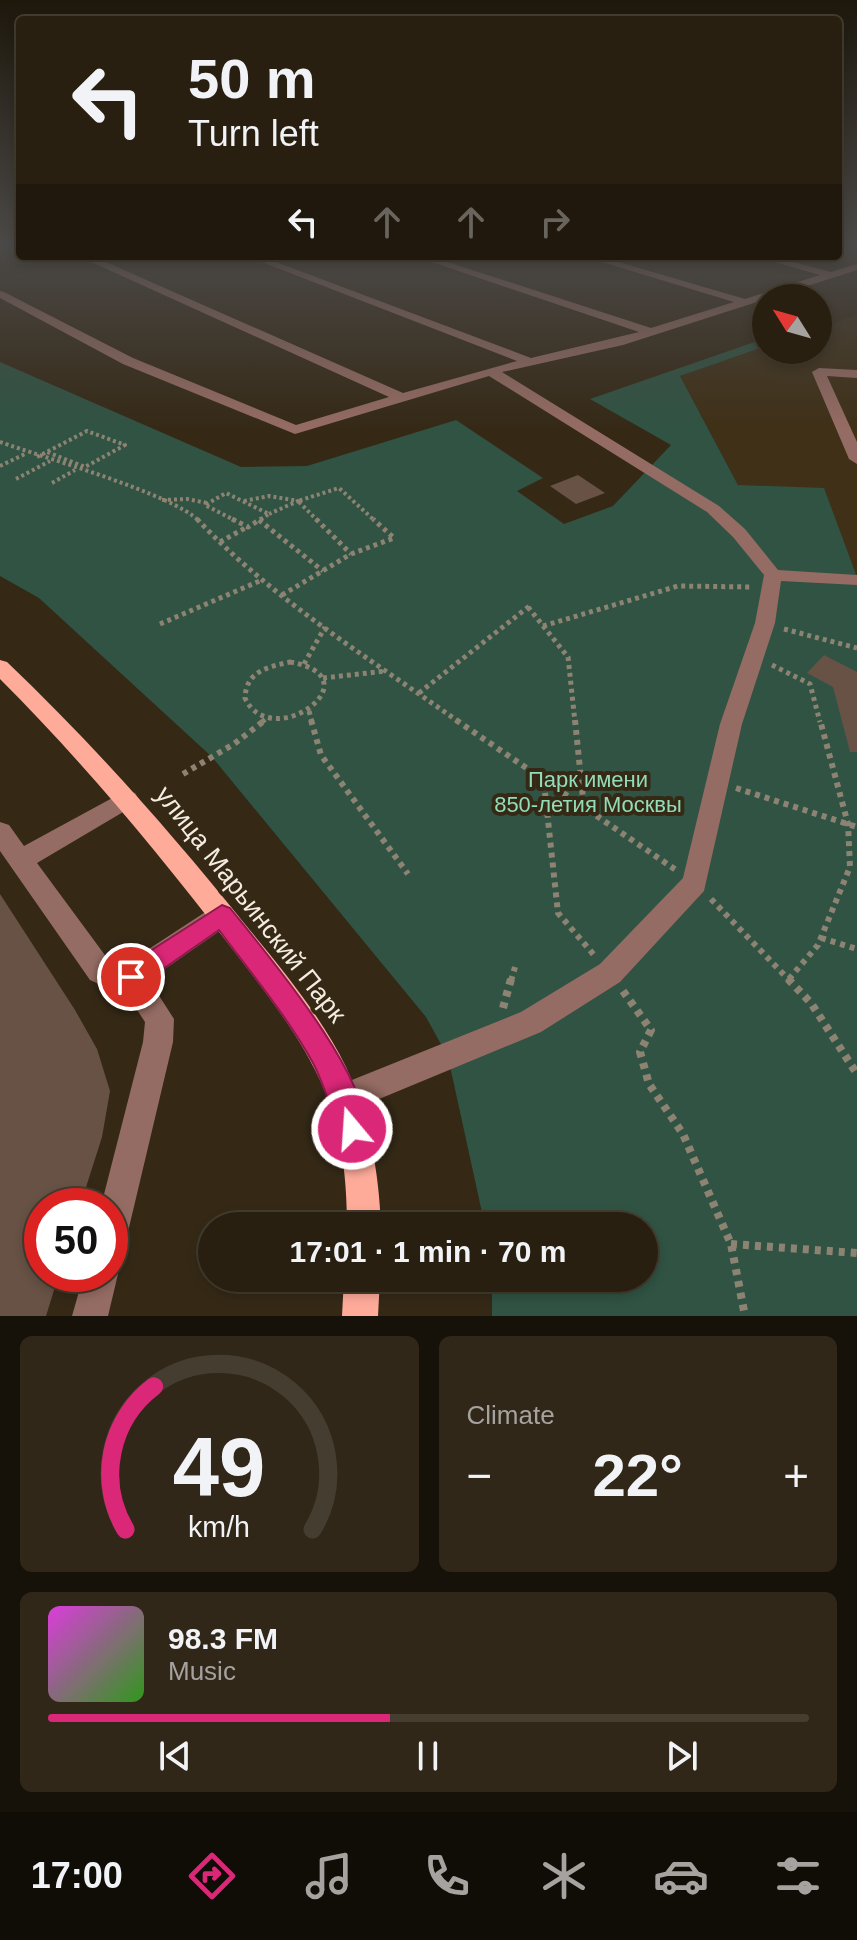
<!DOCTYPE html>
<html lang="en">
<head>
<meta charset="utf-8">
<style>
	body { margin:0; font-family:Helvetica,sans-serif; background:#302719; color:#f1f3f6; height:100vh; display:flex; flex-direction:column; font-size:30px; white-space:nowrap }
	* { box-sizing:border-box; margin:0 }
	p { font-size:26px; color:#a5a29f }
	.icon { flex:none; width:44px; height:44px; fill:none; stroke:currentColor; stroke-width:2; stroke-linecap:round; stroke-linejoin:round }
	.map { position:relative; height:1316px; overflow:hidden }
	.drawer { display:flex; flex-direction:column; gap:20px; padding:20px; background:#161109; flex:1 }
	.drawer>* { flex:none }
	.guide { position:absolute; left:16px; top:16px; width:826px; height:244px; border-radius:8px; box-shadow:0 4px 12px #0003,0 0 0 2px #443d30; background:#281f10; color:#f1f3f6; overflow:hidden }
	.needle { width:52px; rotate:307deg }
	.tools { position:absolute; left:752px; top:284px; display:grid; gap:16px }
	.tools a { display:grid; place-items:center; width:80px; height:80px; border-radius:50%; background:#281f10; box-shadow:0 4px 12px #0003,0 0 0 2px #443d30; font-size:40px }
	.speed { position:absolute; left:24px; top:1188px; display:flex; gap:16px; font-size:40px; font-weight:700; text-align:center }
	.speed>* { display:grid; place-content:center; width:104px; height:104px; border-radius:50%; background:#281f10; box-shadow:0 4px 12px #0003,0 0 0 2px #443d30; line-height:1 }
	.speed .limit { border:12px solid #d22; background:#fff; color:#111 }
	.pin { position:absolute; display:grid; place-items:center; width:68px; height:68px; color:#fff; margin:-34px; border:4px solid #fff; border-radius:50%; box-shadow:0 2px 8px #0007 }
	.me { position:absolute; width:88px; margin:-44px; rotate:342deg; stroke-linejoin:round; filter:drop-shadow(0 0 6px #0008) }
	.turn { display:flex; align-items:center; gap:28px; height:168px; padding:0 40px; font-size:36px }
	.turn .icon { width:104px; height:104px; stroke-width:2.5 }
	.turn b { display:block; font-size:56px; line-height:68px }
	.lanes { display:flex; align-items:center; height:76px; padding:0 40px; background:#0003; justify-content:center; gap:40px; direction:ltr }
	.lanes .off { opacity:.35 }
	.big { font-size:60px; font-weight:700; line-height:1.1 }
	.drawer .widget { flex:1; display:flex; flex-direction:column; justify-content:center; gap:12px; min-width:0; padding:0 28px; border-radius:12px; background:#302719 }
	.drawer .dial { align-items:center; gap:0 }
	.dial svg { height:208px; overflow:visible; fill:none; stroke:#443d30; stroke-width:7; stroke-linecap:round; text-anchor:middle }
	.dial text { fill:#f1f3f6; stroke:none }
	.song { display:flex; align-items:center; gap:24px }
	.cover { width:96px; height:96px; border-radius:12px; background:linear-gradient(135deg,hsl(300 70% 55%),hsl(110 70% 35%)) }
	.played { height:8px; border-radius:4px; background:linear-gradient(90deg,#db2777 45%,#443d30 45%) }
	.keys { display:flex; justify-content:space-around; direction:ltr }
	.heat { display:flex; justify-content:space-between; align-items:center; font-size:44px; direction:ltr }
	.drawer .tiles { flex:1; display:grid; gap:20px; grid-template-columns:1fr 1fr }
	.widget:last-child { grid-column:span 2 }
	.trip { position:absolute; left:198px; top:1212px; width:460px; height:80px; border-radius:40px; background:#281f10; box-shadow:0 4px 12px #0003,0 0 0 2px #443d30; font-weight:700; line-height:80px; text-align:center }
	.dock { display:flex; height:128px; justify-content:space-around; align-items:center; background:#100c06; color:#a5a29f }
	.dock .icon { width:56px; height:56px }
	.dock .on { color:#db2777 }
	.dock b { font-size:36px; color:#f1f3f6 }
	.map>svg:first-child { display:block }
</style>
</head>
<body>
<div class="map">
<svg width="857" height="1316" viewBox="0 0 857 1316">
	<rect width="100%" height="100%" fill="#352916"/>
	<!-- built -->
	<path fill="#3f3017" d="M 857,315 L 857,577 L 738,485 L 680,376 L 766,346 L 766,350 L 818,350 L 818,329 Z"/>
	<!-- green -->
	<path fill="#305343" d="M 766,338 L 766,346 L 680,376 L 738,485 L 824,488 L 857,577 L 857,1316 L 492,1316 L 492,1278 L 644,1278 L 644,1226 L 485,1226 L 448,1057 L 426,1017 L 212,757 L 39,598 L 0,576 L 0,362 L 241,467 L 307,466 L 456,420 L 543,478 L 517,491 L 564,524 L 613,506 L 671,445 L 590,399 Z"/>
	<!-- building -->
	<path fill="#675245" d="M 578,475 L 605,493 L 576,504 L 550,486 Z
		M 824,655 L 857,672 L 857,752 L 850,752 L 833,687 L 807,673 Z
		M 0,894 L 75,1010 L 97,1049 L 110,1091 L 102,1137 L 80,1206 L 42,1206 L 42,1274 L 59,1274 L 46,1316 L 0,1316 Z"/>
	<g fill="none" stroke-linecap="round" stroke-linejoin="round">
		<!-- path-far3 -->
		<path stroke="#8d8373" stroke-width="4" stroke-dasharray="3 3" stroke-linecap="butt" d="M 0,442 C 42,457 173,494 199,521
			M 37,457 L 87,431 L 125,445 L 85,467 L 47,452
			M 0,466 L 27,453
			M 16,479 L 50,461
			M 52,483 L 75,470
			M 162,500 L 187,499 L 207,503
			M 244,501 L 269,496 L 298,501 L 269,514
			M 236,521 L 205,505 L 226,493 L 269,514 L 258,521
			M 318,521 L 298,501 L 339,488 L 375,521"/>
		<!-- path-far2 -->
		<path stroke="#8d8373" stroke-width="5" stroke-dasharray="4 4" stroke-linecap="butt" d="M 197,519 C 272,599 369,658 459,722
			M 232,519 L 248,527 L 261,519
			M 316,519 L 351,554
			M 259,520 L 323,571
			M 220,542 L 247,527
			M 351,554 L 394,538 L 373,519
			M 282,595 L 351,554
			M 528,607 L 568,657 L 575,722
			M 160,624 L 262,580
			M 543,626 L 678,586 L 752,587
			M 784,629 L 857,648
			M 290,662 C 378,677 271,755 245,698 C 246,671 268,667 290,662 Z
			M 304,664 L 325,627
			M 772,665 L 810,684 L 820,722
			M 323,678 L 386,671
			M 419,693 L 532,604
			M 309,711 L 312,722
			M 262,722 L 268,717"/>
		<!-- path-far1 -->
		<path stroke="#8d8373" stroke-width="6" stroke-dasharray="5 5" stroke-linecap="butt" d="M 311,720 L 321,755 L 408,874
			M 456,720 L 676,870
			M 575,720 L 584,808
			M 183,774 L 234,744 L 265,720
			M 544,783 L 558,913 L 594,955
			M 736,788 L 857,827
			M 711,899 L 790,981
			M 821,938 L 857,949
			M 789,979 L 818,945 L 850,867 L 848,824 L 820,720
			M 511,981 L 515,967"/>
		<!-- path -->
		<path stroke="#8d8373" stroke-width="8" stroke-dasharray="6 6" stroke-linecap="butt" d="M 788,979 L 811,1003 L 857,1074
			M 623,991 L 651,1030 L 640,1052 L 649,1084 L 683,1134 L 731,1244 L 745,1316
			M 503,1008 L 511,979
			M 731,1244 L 857,1253"/>
		<!-- minor -->
		<path fill="#956c63" fill-rule="evenodd" d="M 78,256 L 92,256 L 403,393 L 517,361 L 246,256 L 260,256 L 531,358 L 639,332 L 414,256 L 429,256 L 651,328 L 734,302 L 582,256 L 598,256 L 745,299 L 820,275 L 753,256 L 770,256 L 831,272 L 857,264 L 857,270 L 623,345 L 502,372 L 719,506 L 745,529 L 778,570 L 857,575 L 857,585 L 781,581 L 775,623 L 742,724 L 704,891 L 620,982 L 541,1032 L 343,1114 L 332,1110 L 328,1099 L 332,1088 L 521,1012 L 600,964 L 683,878 L 720,724 L 755,623 L 764,575 L 733,537 L 707,512 L 489,376 L 295,434 L 123,364 L 0,298 L 0,291 L 4,292 L 133,358 L 296,425 L 389,397 Z
			M 819,368 L 857,370 L 857,378 L 827,376 L 857,442 L 857,464 L 849,459 L 812,372 Z
			M 127,790 L 135,793 L 139,799 L 135,805 L 37,863 L 110,962 L 126,964 L 213,907 L 222,903 L 231,907 L 235,915 L 231,923 L 149,980 L 174,1019 L 173,1042 L 127,1236 L 122,1248 L 110,1253 L 110,1206 L 101,1206 L 143,1042 L 145,1022 L 124,990 L 114,991 L 90,980 L 0,851 L 0,822 L 9,825 L 24,846 Z
			M 110,1260 L 118,1274 L 108,1316 L 72,1316 L 84,1274 L 110,1274 Z"/>
		<!-- major -->
		<path fill="#ffab9a" fill-rule="evenodd" d="M 0,660 L 7,662 C 93,744 170,831 244,923 C 281,968 320,1014 346,1067 C 369,1117 379,1171 381,1226 L 347,1226 C 347,1180 342,1132 324,1089 C 301,1035 262,988 227,942 C 156,850 82,761 0,679 Z
			M 344,1278 L 380,1278 L 378,1316 L 342,1316 Z"/>
	</g>
	<!-- sky -->
	<linearGradient id="sky" x2="0" y2="1"><stop stop-color="#1d170c"/><stop offset="0.57" stop-color="#4b4947"/><stop offset="1" stop-color="#4b4947" stop-opacity="0"/></linearGradient>
	<rect width="857" height="429" fill="url(#sky)"/>
	<!-- route -->
	<path fill="#db2777" stroke="#8e194d" stroke-width="2" d="M 222,905 L 230,908 C 262,948 383,1090 362,1139 L 352,1144 L 342,1139 C 332,1114 326,1088 313,1063 C 287,1016 251,973 219,930 L 140,985 L 131,989 L 122,985 L 118,977 L 122,969 Z"/>
	<g text-anchor="middle" stroke-width="8" stroke-linejoin="round" paint-order="stroke">
		<!-- park labels -->
		<g font-size="22" fill="#91ddb9" stroke="#352916">
			<text x="588" y="787">Парк имени<tspan x="588" dy="25">850-летия Москвы</tspan></text>
		</g>
		<!-- near-street labels -->
		<g font-size="26" fill="#f5ede1" stroke="#352916">
			<text transform="translate(251 904) rotate(52)" y="9">улица Марьинский Парк</text>
		</g>
	</g>
</svg>
<div class="tools">
<a><svg class="needle" viewBox="-14 -14 28 28"><path d="M0-13l5 13h-10z" fill="#e53935"/><path d="M0 13l5-13h-10z" fill="#a5a29f"/></svg></a>
</div>
<div class="speed"><div class="limit">50</div></div>
<div class="pin" style="left:131px;top:977px;background:#d93025"><svg class="icon" aria-label="arrive" viewBox="0 0 24 24"><path d="M6 21V4h12l-3 4 3 4H6"/></svg></div>
<svg class="me" style="left:352px;top:1129px" viewBox="-20 -20 40 40"><circle r="17" fill="#db2777" stroke="#fff" stroke-width="3"/><path d="M0-11L8 9 0 5-8 9z" fill="#fff"/></svg>
<div class="trip">17:01 · 1 min · 70 m</div>
<div class="guide">
<div class="turn"><svg class="icon" aria-label="left" viewBox="0 0 24 24"><path d="M17 20v-9H6M10 6l-5 5 5 5"/></svg><div><b>50 m</b>Turn left</div></div>
<div class="lanes"><svg class="icon" aria-label="left" viewBox="0 0 24 24"><path d="M17 20v-9H6M10 6l-5 5 5 5"/></svg><svg class="icon off" aria-label="ahead" viewBox="0 0 24 24"><path d="M12 20V5M6 11l6-6 6 6"/></svg><svg class="icon off" aria-label="ahead" viewBox="0 0 24 24"><path d="M12 20V5M6 11l6-6 6 6"/></svg><svg class="icon off" aria-label="right" viewBox="0 0 24 24"><path d="M7 20v-9h11M14 6l5 5-5 5"/></svg></div>
</div>
</div>
<section class="drawer">
<div class="tiles">
<div class="widget dial"><svg viewBox="0 0 100 80">
<path d="M14 69A42 42 0 1 1 86 69"/>
<path d="M14 69A42 42 0 0 1 25 14" stroke="#db2777"/>
<text x="50" y="56" font-size="32" font-weight="700">49</text>
<text x="50" y="72" font-size="11">km/h</text>
</svg></div>
<div class="widget"><p>Climate</p>
<div class="heat"><a>−</a><b class="big">22°</b><a>+</a></div>
</div>
<div class="widget">
<div class="song"><i class="cover"></i><div><b>98.3 FM</b><p>Music</p></div></div>
<div class="played"></div>
<div class="keys"><svg class="icon" aria-label="previous" viewBox="0 0 24 24"><path d="M18 5L8 12l10 7zM5 5v14"/></svg><svg class="icon" aria-label="pause" viewBox="0 0 24 24"><path d="M8 5v14M16 5v14"/></svg><svg class="icon" aria-label="next" viewBox="0 0 24 24"><path d="M6 5l10 7-10 7zM19 5v14"/></svg></div>
</div>
</div>
</section>
<nav class="dock">
<b>17:00</b>
<svg class="icon on" aria-label="directions" viewBox="0 0 24 24"><path d="M12 3l9 9-9 9-9-9zM9 14v-3h6M13 9l2 2-2 2"/></svg>
<svg class="icon" aria-label="music" viewBox="0 0 24 24"><path d="M9 18V5l10-2v13"/><circle cx="6" cy="18" r="3"/><circle cx="16" cy="16" r="3"/></svg>
<svg class="icon" aria-label="phone" viewBox="0 0 24 24"><path d="M5 4h4l2 5-3 2q2 4 5 5l2-3 5 2v4C11 20 4 13 5 4z"/></svg>
<svg class="icon" aria-label="climate" viewBox="0 0 24 24"><path d="M12 3v18M4 7l16 10M4 17L20 7"/></svg>
<svg class="icon" aria-label="car" viewBox="0 0 24 24"><path d="M5 17H2v-5l4-1 3-4h7l3 4 3 1v5h-3M9 17h6M6 11h13"/><circle cx="7" cy="17" r="2"/><circle cx="17" cy="17" r="2"/></svg>
<svg class="icon" aria-label="filters" viewBox="0 0 24 24"><path d="M4 7h16M4 17h16"/><circle cx="9" cy="7" r="2"/><circle cx="15" cy="17" r="2"/></svg>
</nav>
</body>
</html>
